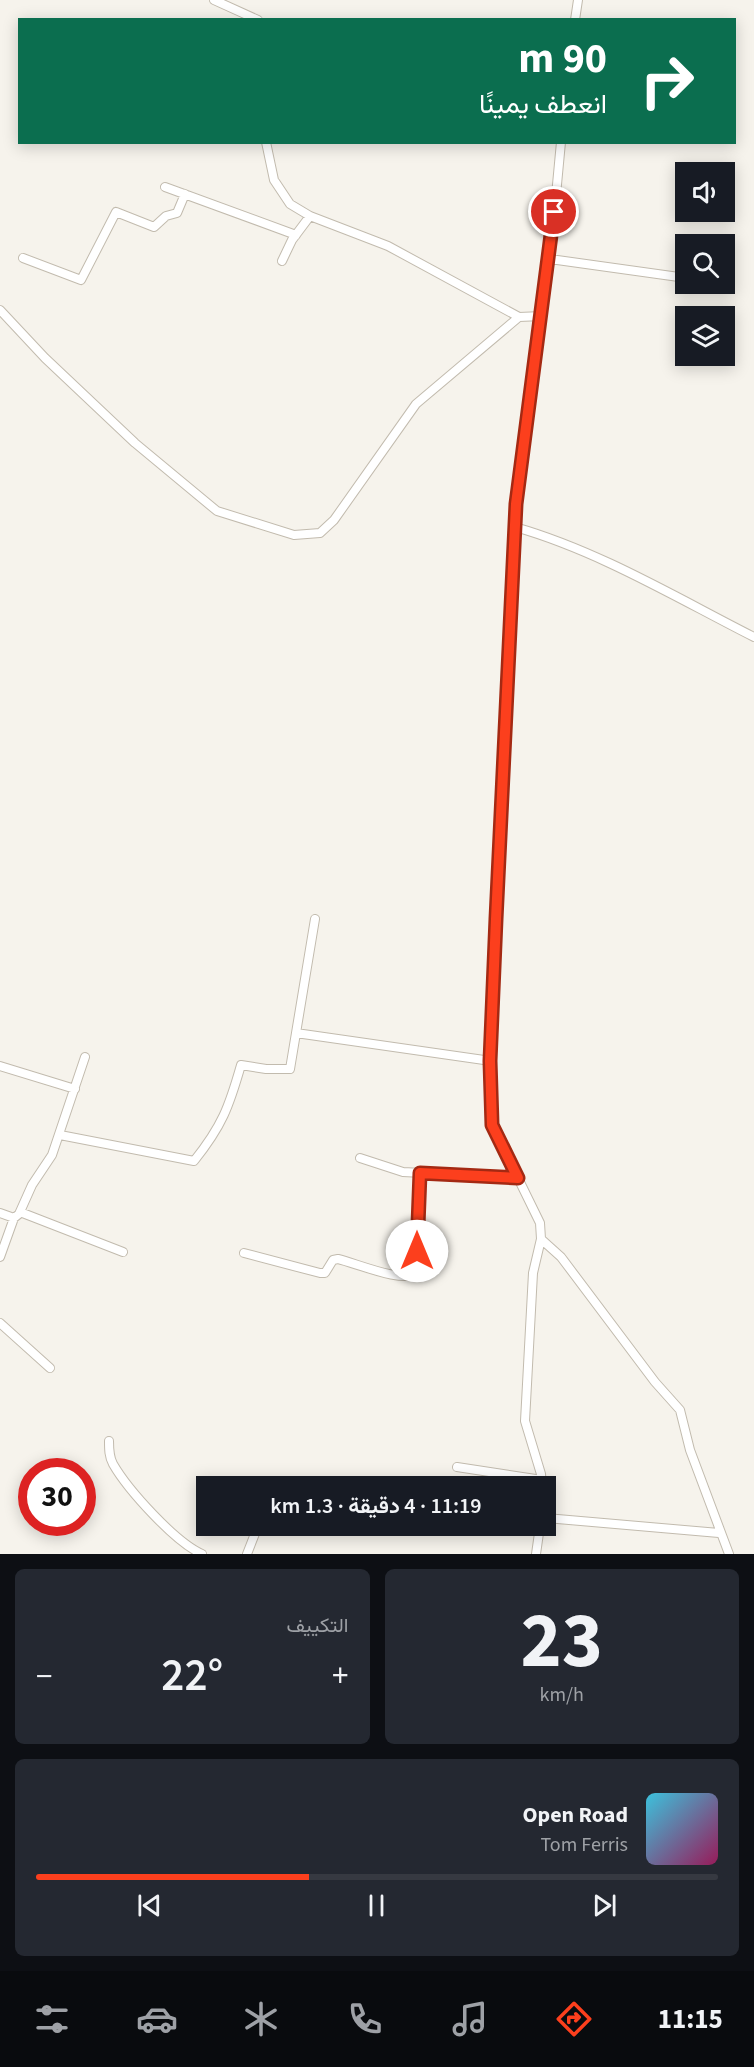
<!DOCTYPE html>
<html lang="ar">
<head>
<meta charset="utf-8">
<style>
	body { margin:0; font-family:"Source Sans 3",Vazirmatn,sans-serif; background:#242831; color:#f1f3f6; direction:rtl; height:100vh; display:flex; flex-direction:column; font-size:22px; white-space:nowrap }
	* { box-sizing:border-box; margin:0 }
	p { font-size:20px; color:#9ea1a6 }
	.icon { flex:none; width:33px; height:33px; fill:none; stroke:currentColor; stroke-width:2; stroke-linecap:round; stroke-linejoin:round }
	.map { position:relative; height:1554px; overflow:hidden; direction:ltr }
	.panel { display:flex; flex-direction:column; gap:15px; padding:15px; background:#0d0f14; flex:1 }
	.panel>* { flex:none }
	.top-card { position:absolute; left:18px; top:18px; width:718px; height:126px; border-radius:0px; box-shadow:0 3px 15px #0003; direction:rtl; background:#0b6e4f; color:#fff; overflow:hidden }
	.fabs { position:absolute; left:675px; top:162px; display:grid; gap:12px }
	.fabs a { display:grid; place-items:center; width:60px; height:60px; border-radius:0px; background:#171b24; box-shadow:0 3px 15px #0003; font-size:30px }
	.speed { position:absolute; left:18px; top:1458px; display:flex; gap:12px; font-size:30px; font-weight:700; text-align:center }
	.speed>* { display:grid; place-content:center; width:78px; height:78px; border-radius:50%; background:#171b24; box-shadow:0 3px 15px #0003; line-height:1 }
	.speed .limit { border:9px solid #d22; background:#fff; color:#111 }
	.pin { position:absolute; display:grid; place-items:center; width:51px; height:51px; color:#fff; margin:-26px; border:3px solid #fff; border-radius:50%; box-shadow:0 2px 6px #0007 }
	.me { position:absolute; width:66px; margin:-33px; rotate:0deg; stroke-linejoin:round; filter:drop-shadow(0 0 4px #0008) }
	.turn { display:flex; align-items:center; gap:21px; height:126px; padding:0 30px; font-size:27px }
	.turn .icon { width:78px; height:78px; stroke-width:2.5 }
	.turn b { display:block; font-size:42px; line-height:51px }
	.big { font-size:45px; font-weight:600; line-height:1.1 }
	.panel .widget { flex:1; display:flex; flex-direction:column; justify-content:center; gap:9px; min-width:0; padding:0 21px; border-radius:9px; background:#242831 }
	.panel .dial { align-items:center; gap:0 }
	.dial b { font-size:78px; line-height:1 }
	.song { display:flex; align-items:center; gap:18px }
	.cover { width:72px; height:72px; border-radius:9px; background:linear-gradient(135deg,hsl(190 70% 55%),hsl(330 70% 35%)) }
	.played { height:6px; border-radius:3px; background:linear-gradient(90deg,#fc3f1d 40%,#363941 40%) }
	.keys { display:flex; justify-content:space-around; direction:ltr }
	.heat { display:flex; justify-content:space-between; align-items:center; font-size:33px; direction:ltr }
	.panel .tiles { flex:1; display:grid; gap:15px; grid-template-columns:1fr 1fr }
	.widget:last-child { grid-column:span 2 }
	.trip { position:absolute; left:196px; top:1476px; width:360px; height:60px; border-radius:0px; background:#171b24; box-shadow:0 3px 15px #0003; font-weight:600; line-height:60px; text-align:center; direction:rtl }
	.tab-bar { display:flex; height:96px; justify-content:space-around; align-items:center; background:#090b0e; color:#9ea1a6 }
	.tab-bar .icon { width:42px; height:42px }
	.tab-bar .selected { color:#fc3f1d }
	.tab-bar b { font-size:27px; color:#f1f3f6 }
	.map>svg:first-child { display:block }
</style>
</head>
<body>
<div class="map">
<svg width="754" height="1554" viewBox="0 0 754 1554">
	<rect width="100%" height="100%" fill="#f6f3ec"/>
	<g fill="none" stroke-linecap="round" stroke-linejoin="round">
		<defs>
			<path id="minor" d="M 214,0 L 258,20
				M 575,20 L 578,0
				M 266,142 L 274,180 L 290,204 L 310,216 L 388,246 L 519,317
				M 561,142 L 550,259 L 516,503 L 491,1061 L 492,1125 L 540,1223 L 541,1239 L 561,1257 L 655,1382 L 680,1410 L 690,1450 L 729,1554
				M 165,187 L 296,235
				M 23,258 L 81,280 L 116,212 L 154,227 L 166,216 L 177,213 L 185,194
				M 550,259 L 686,278
				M 282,261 L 292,240 L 310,216
				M 0,310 L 45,358 L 135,443 L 217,511 L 294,535 L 320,533 L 334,520 L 416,404 L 519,317 L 542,316
				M 515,527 C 599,551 677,598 754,637
				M 296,1033 L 315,919
				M 0,1066 L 75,1089
				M 60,1135 L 194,1161 C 222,1126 229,1107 241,1065 L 266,1069 L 290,1069 L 296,1033 L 491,1061
				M 360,1158 L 403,1172 L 518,1178
				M 20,1212 L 123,1252
				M 0,1213 L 14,1218 L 19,1214 L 32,1185 L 52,1155 L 85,1057
				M 541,1239 L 533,1273 L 525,1421 L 541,1474 L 542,1486
				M 244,1253 L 320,1273 L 325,1273 L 333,1260 L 338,1259 C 356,1263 403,1284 418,1273 L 416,1238 L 420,1173
				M 0,1257 L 14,1218
				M 0,1323 L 50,1368
				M 109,1441 C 109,1449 109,1457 113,1464 C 128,1490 175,1542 202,1554
				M 457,1467 L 542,1480
				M 290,1486 L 291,1482
				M 546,1518 L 719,1533
				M 247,1554 L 258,1526
				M 536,1554 L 540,1526"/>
		</defs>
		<!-- minor casing -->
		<use href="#minor" stroke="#c2bbae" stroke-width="10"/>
		<!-- minor -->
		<use href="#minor" stroke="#fff" stroke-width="8"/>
	</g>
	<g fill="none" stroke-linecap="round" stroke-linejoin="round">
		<defs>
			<path id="route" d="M 417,1251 L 420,1173 L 518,1178 L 492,1125 L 490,1061 L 496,919 L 516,504 L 554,212"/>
		</defs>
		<!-- route casing -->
		<use href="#route" stroke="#a42913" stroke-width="15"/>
		<!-- route -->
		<use href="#route" stroke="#fc3f1d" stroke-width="10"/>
	</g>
</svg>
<div class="fabs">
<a><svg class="icon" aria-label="sound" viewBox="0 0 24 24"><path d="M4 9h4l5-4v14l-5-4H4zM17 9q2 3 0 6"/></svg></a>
<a><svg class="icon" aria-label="search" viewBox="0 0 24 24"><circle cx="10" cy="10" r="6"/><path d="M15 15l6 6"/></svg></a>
<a><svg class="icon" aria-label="layers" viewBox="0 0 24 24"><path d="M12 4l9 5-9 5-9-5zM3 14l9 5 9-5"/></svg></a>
</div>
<div class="speed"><div class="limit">30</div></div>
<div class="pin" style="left:554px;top:212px;background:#d93025"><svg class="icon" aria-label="arrive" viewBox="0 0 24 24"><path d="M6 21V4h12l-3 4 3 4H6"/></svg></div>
<svg class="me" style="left:417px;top:1251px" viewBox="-20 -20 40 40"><circle r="19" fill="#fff"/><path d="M0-13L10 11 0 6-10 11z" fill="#fc3f1d"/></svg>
<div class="trip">11:19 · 4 دقيقة · 1.3 km</div>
<div class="top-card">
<div class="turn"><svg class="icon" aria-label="right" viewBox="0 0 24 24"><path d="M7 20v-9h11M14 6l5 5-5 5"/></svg><div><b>90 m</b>انعطف يمينًا</div></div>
</div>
</div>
<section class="panel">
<div class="tiles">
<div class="widget dial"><b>23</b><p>km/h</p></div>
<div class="widget"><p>التكييف</p>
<div class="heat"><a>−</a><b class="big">22°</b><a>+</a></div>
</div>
<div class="widget">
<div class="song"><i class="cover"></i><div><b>Open Road</b><p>Tom Ferris</p></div></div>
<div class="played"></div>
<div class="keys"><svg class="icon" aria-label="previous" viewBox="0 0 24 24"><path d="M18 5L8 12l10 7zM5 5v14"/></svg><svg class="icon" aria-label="pause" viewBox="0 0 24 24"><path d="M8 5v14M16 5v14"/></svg><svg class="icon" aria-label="next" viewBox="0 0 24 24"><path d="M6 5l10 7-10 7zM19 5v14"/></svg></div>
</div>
</div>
</section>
<nav class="tab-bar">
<b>11:15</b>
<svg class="icon selected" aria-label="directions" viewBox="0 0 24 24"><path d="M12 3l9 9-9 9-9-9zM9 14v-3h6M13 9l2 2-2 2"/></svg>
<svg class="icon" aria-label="music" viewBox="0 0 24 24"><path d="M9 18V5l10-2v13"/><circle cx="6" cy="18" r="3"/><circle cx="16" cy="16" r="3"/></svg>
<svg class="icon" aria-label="phone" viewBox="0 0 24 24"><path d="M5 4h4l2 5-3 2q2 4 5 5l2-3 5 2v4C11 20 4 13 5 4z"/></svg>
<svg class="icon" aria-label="climate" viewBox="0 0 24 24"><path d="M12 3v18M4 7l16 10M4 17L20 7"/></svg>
<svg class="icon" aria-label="car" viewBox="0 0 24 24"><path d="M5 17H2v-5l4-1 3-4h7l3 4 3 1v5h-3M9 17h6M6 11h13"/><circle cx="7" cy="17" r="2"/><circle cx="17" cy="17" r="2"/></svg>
<svg class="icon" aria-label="filters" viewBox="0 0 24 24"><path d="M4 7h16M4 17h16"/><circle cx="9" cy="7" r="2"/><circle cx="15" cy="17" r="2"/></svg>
</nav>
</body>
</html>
